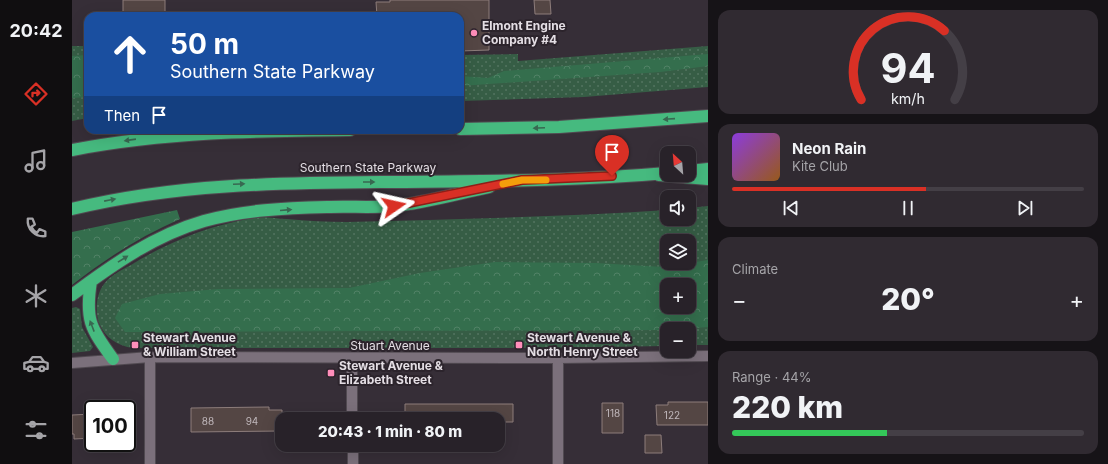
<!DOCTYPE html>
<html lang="en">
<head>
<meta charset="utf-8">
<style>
	body { margin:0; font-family:Inter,sans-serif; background:#302a31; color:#f1f3f6; height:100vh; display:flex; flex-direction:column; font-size:15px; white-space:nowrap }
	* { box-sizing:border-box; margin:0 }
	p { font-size:13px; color:#a5a4a8 }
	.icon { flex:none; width:22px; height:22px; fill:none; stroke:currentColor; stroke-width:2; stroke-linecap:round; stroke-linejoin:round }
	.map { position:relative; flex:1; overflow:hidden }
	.panel { display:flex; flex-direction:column; gap:10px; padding:10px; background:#161317; width:400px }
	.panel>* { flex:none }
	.guide { position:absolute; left:12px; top:12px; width:380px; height:122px; border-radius:12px; box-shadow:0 4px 16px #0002,0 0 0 1px #443f46; background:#1a4fa0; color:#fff; overflow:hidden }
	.needle { width:26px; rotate:334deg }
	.buttons { position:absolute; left:588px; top:146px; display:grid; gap:8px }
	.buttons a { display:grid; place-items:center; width:36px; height:36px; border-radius:8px; background:#282229; box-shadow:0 4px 16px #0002,0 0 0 1px #443f46; font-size:20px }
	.speed { position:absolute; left:12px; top:400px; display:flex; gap:8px; font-size:20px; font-weight:700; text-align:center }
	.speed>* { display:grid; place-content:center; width:52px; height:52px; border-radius:50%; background:#282229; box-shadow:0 4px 16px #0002,0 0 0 1px #443f46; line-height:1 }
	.speed .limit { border:2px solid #111; border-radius:6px; background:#fff; color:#111 }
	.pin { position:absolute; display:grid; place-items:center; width:34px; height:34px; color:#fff; margin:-41px -17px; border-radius:50% 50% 50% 0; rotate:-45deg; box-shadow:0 0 4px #0007 }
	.pin .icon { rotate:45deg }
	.me { position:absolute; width:44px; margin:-22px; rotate:79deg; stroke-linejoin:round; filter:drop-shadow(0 0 3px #0008) }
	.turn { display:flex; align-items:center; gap:14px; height:84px; padding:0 20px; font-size:18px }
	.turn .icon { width:52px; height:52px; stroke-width:2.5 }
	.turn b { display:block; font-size:28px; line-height:34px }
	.then { display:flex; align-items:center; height:38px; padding:0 20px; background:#0003; gap:8px; font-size:15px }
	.big { font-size:30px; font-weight:800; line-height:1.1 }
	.panel .card { flex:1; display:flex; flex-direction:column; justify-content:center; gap:6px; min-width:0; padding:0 14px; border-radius:12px; background:#302a31 }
	.panel .dial { align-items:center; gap:0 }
	.dial svg { height:104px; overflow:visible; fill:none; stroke:#443f46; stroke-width:7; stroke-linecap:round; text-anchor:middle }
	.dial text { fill:#f1f3f6; stroke:none }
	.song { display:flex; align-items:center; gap:12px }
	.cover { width:48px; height:48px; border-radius:6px; background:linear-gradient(135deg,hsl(270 70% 55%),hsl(30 70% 35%)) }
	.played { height:4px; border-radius:2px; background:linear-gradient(90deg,#d93025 55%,#443f46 55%) }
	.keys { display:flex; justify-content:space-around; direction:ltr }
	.heat { display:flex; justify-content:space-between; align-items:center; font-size:22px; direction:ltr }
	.charge { height:6px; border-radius:3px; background:linear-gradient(90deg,#34c759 44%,#443f46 0) }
	.trip { position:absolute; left:203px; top:412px; width:230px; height:40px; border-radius:12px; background:#282229; box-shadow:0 4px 16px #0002,0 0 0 1px #443f46; font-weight:800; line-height:40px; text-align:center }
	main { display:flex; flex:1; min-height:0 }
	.tabs { display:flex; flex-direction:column; width:72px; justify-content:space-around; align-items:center; background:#100e10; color:#a5a4a8 }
	.tabs .icon { width:28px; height:28px }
	.tabs .current { color:#d93025 }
	.tabs b { font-size:18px; color:#f1f3f6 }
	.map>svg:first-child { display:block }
</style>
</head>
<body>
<main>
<nav class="tabs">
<b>20:42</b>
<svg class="icon current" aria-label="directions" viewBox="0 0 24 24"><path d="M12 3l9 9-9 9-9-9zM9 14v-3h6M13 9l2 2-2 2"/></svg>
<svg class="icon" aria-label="music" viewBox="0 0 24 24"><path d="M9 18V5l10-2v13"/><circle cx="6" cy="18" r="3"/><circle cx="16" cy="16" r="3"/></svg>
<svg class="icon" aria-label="phone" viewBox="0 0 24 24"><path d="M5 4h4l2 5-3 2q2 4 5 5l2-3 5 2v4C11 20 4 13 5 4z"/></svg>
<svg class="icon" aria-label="climate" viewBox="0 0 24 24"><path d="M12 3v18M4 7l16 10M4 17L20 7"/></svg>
<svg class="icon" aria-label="car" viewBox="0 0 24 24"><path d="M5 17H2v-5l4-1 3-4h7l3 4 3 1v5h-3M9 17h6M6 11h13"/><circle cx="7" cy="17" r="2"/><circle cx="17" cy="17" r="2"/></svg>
<svg class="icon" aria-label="filters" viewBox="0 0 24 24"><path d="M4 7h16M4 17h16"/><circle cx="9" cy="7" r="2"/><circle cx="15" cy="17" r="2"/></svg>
</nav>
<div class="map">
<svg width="636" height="464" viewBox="0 0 636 464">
	<defs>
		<pattern id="grass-dots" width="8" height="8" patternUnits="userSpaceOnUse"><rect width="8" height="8" fill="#365d45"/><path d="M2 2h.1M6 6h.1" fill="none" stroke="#537460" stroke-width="1.8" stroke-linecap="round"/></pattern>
		<pattern id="forest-crowns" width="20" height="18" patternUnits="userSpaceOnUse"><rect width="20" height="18" fill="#346e4d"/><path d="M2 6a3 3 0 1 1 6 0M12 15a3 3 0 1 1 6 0" fill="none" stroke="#518266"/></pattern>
	</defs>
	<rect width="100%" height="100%" fill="#362e37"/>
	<!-- grass -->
	<path fill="url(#grass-dots)" fill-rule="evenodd" d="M 0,46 L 16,46 L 16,118 L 0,121 Z
		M 636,46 L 636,87 L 512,97 L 388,101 L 388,55 L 446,54 L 446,61 Z
		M 636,206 L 636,345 L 617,345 L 617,329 L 595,329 L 595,346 L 464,348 L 60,348 C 45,345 33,338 27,323 C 23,312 24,294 32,284 C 38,276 49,270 59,265 C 96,242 138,225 182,218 C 194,216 204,219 215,219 C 235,221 256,222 275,222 C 382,219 488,217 595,210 L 595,219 L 617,219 L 617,208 ZM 595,241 L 617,241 L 617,263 L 595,263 ZM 595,285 L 617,285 L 617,307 L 595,307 Z
		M 4,307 L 8,309 L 10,327 L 21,347 L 18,351 L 0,353 L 0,308 Z"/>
	<!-- forest -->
	<path fill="url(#forest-crowns)" fill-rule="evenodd" d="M 636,54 L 636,66 L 588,72 L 388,86 L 388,76 L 416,78 L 432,71 Z
		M 16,55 L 16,97 L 0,98 L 0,56 Z
		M 105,210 L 108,219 C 69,236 33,259 0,285 L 0,232 Z
		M 636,260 L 636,327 L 595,330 L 53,332 L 43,318 L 50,304 L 88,294 L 146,289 L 277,288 L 348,273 L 423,262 L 523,263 L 592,267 ZM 595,285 L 617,285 L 617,307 L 595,307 Z"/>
	<!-- building -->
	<path fill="#544644" stroke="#8d7d7b" d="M 51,0 L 93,0 L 93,16 L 51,16 Z
		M 318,0 L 417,0 L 417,50 L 388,51 L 388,16 L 305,16 L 304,2 L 318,2 Z
		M 462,0 L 478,0 L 479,14 L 463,14 Z
		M 596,402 L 636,402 L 636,425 L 585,425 L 584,405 L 596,405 Z
		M 530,403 L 551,403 L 551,433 L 530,433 Z
		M 333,404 L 441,404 L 441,422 L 426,422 L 426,419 L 333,419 Z
		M 197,407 L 197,410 L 210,410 L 210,431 L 119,432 L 119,408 Z
		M 21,414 L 21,438 L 2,439 L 2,434 L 0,434 L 0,415 Z
		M 573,435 L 589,435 L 590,453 L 573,453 Z"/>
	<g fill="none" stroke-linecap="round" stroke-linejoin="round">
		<defs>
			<path id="minor" d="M 78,357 L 78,464
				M 486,358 L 486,464
				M 280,359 L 280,419
				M 0,363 L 78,357 L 486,358 L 636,356
				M 281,445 L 281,464"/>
			<path id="highway" d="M 388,129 L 487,127 L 636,116
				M 0,150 C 94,132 183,131 278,130
				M 617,171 L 636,169
				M 587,175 L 636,179
				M 0,209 C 107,183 211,183 321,182 C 412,181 504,181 595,173
				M 19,281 C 13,319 18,328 41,359
				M 0,295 C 40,265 83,235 132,221 C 171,210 214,208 255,207 C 277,206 300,208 322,206 C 353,203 387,193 417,187"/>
		</defs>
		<!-- minor casing -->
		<use href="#minor" stroke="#514a51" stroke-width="12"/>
		<!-- highway casing -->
		<use href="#highway" stroke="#514a51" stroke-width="14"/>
		<!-- minor -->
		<use href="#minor" stroke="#7b707b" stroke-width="10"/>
		<!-- highway -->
		<use href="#highway" stroke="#46ba7f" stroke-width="12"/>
	</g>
	<!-- one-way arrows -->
	<defs><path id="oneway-solid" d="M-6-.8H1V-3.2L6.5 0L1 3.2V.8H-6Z"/></defs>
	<g fill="#386851">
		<use href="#oneway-solid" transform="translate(597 119) rotate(176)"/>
		<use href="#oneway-solid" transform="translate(467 128) rotate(178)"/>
		<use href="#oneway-solid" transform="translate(58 140) rotate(172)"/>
		<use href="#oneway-solid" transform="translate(297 182)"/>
		<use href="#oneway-solid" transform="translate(167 184) rotate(-3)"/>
		<use href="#oneway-solid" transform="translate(38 200) rotate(-11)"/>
		<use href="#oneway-solid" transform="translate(214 210) rotate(-5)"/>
		<use href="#oneway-solid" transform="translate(51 259) rotate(-32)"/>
		<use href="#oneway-solid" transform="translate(20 326) rotate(-111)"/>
	</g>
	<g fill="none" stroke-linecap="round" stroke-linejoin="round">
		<defs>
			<path id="route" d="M 322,206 L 450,180 L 540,176"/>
		</defs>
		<!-- route casing -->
		<use href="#route" stroke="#8d1f18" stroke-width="10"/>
		<!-- route -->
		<use href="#route" stroke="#d93025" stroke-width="7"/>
		<!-- slow -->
		<path stroke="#f59e0b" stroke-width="7" d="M 431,184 L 450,180 L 474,180"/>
	</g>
	<!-- markers -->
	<g fill="#ff8eba" stroke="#2c242c" stroke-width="1.5">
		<circle cx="402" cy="33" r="4"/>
		<rect x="59" y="341" width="8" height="8" rx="2"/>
		<rect x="443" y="341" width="8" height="8" rx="2"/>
		<rect x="255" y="369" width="8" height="8" rx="2"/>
	</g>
	<g text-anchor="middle" stroke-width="4" stroke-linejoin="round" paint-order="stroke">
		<!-- number labels -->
		<g font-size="10" fill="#c0b8bc">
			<text x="541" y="417">118</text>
			<text x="600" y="419">122</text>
			<text x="136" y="425">88</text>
			<text x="180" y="425">94</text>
		</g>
		<!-- poi labels -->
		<g font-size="12" font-weight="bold" fill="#e4dee4" stroke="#2c242c" text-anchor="start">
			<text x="410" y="30">Elmont Engine<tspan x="410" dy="14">Company #4</tspan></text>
			<text x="71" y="342">Stewart Avenue<tspan x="71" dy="14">&amp; William Street</tspan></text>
			<text x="455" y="342">Stewart Avenue &amp;<tspan x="455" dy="14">North Henry Street</tspan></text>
			<text x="267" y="370">Stewart Avenue &amp;<tspan x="267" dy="14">Elizabeth Street</tspan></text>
		</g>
		<!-- street labels -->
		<g font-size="12" fill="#e4dee4" stroke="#2c242c">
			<text x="296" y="172">Southern State Parkway</text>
			<text x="318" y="350">Stuart Avenue</text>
		</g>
	</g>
</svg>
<div class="buttons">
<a><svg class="needle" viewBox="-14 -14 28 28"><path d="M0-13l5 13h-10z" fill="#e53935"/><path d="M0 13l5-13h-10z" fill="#a5a4a8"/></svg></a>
<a><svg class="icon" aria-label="sound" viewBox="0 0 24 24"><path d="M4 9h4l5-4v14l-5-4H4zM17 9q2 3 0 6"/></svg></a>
<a><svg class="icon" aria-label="layers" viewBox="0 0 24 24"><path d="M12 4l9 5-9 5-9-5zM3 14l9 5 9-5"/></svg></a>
<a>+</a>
<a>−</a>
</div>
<div class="speed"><div class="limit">100</div></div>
<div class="pin" style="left:540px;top:176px;background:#d93025"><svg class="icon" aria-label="arrive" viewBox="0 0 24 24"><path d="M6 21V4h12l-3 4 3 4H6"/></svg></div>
<svg class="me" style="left:322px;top:206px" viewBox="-20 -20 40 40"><path d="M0-17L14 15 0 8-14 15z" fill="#d93025" stroke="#fff" stroke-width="4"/></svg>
<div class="trip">20:43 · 1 min · 80 m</div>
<div class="guide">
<div class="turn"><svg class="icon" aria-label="ahead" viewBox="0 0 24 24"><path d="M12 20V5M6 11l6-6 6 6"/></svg><div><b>50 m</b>Southern State Parkway</div></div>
<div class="then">Then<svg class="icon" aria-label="arrive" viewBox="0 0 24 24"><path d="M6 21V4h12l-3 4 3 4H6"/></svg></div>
</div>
</div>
<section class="panel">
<div class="card dial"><svg viewBox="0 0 100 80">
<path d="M14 69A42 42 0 1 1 86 69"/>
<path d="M14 69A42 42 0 0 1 78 16" stroke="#d93025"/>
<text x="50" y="56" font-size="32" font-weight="700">94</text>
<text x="50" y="72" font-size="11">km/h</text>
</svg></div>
<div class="card">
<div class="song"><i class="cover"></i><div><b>Neon Rain</b><p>Kite Club</p></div></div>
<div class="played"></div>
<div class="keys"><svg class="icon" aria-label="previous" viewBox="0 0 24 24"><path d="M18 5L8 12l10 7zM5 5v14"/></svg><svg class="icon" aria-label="pause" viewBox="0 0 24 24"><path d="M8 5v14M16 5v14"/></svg><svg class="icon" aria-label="next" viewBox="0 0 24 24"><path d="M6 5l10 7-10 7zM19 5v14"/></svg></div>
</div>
<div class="card"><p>Climate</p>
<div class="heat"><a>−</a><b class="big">20°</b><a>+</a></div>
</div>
<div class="card"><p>Range · 44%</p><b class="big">220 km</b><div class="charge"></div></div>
</section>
</main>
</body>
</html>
